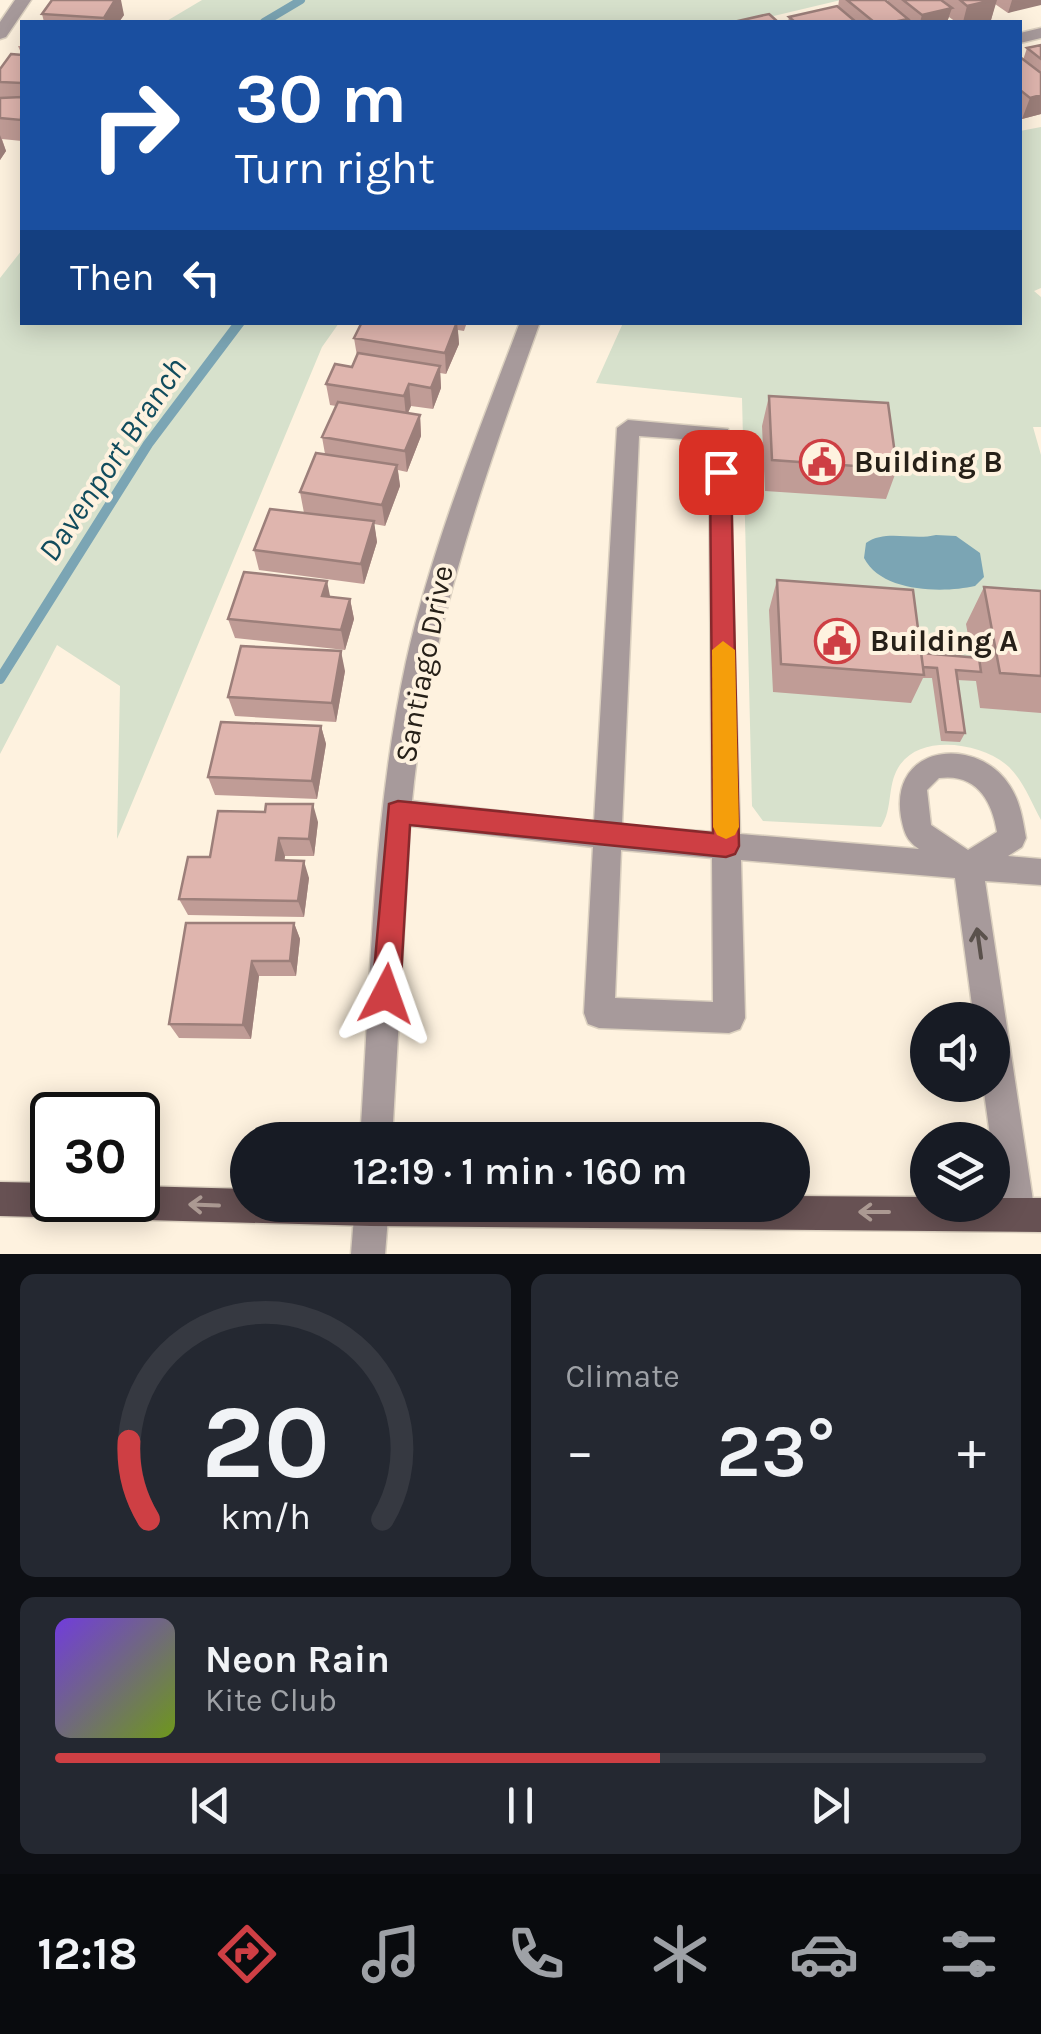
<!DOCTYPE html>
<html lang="en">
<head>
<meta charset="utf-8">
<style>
	body { margin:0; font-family:Karla,sans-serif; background:#242831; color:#f1f3f6; height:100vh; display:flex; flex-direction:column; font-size:38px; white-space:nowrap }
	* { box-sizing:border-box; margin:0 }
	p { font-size:32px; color:#9ea1a6 }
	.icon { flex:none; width:55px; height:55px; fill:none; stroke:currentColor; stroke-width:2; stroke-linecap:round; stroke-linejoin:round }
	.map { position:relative; height:1254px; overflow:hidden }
	.panel { display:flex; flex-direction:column; gap:20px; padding:20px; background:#0d0f14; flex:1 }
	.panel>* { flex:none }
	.banner { position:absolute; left:20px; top:20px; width:1002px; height:305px; border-radius:0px; box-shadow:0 5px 25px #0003; background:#1a4fa0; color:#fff; overflow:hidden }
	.tools { position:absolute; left:910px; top:1002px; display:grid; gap:20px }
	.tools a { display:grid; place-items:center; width:100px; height:100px; border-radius:50%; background:#171b24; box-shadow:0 5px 25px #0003; font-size:50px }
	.speed { position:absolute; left:30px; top:1092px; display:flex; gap:20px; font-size:50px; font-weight:700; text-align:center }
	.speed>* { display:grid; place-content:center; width:130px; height:130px; border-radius:50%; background:#171b24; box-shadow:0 5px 25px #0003; line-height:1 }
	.speed .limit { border:5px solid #111; border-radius:15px; background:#fff; color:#111 }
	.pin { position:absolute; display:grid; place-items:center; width:85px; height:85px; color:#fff; margin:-42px; border-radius:20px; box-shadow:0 5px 15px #0006 }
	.me { position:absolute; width:110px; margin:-55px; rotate:4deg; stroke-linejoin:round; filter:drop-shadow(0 0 8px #0008) }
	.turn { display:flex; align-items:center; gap:35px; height:210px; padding:0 50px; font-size:45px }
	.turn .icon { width:130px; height:130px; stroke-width:2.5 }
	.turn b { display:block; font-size:70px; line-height:85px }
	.then { display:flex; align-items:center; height:95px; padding:0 50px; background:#0003; gap:20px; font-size:38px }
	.big { font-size:75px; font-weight:600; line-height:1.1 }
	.panel .card { flex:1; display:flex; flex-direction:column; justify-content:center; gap:15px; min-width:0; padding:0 35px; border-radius:15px; background:#242831 }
	.panel .dial { align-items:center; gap:0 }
	.dial svg { height:260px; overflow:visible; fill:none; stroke:#363941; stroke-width:7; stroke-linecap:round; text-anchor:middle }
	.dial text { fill:#f1f3f6; stroke:none }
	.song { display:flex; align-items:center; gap:30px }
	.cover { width:120px; height:120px; border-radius:15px; background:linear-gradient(135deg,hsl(260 70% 55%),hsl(80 70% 35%)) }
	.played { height:10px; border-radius:5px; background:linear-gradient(90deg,#ce3f44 65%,#363941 65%) }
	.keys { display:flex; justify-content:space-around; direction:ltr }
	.heat { display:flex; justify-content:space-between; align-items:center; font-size:55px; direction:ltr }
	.panel .tiles { flex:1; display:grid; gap:20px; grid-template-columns:1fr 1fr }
	.card:last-child { grid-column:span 2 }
	.trip { position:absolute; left:230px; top:1122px; width:580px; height:100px; border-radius:50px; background:#171b24; box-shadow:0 5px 25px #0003; font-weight:600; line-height:100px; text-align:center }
	.tabs { display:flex; height:160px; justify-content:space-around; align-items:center; background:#090b0e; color:#9ea1a6 }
	.tabs .icon { width:70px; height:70px }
	.tabs .active { color:#ce3f44 }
	.tabs b { font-size:45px; color:#f1f3f6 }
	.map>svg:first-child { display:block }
</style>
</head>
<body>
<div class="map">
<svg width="1041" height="1254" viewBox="0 0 1041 1254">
	<rect width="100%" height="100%" fill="#fef2df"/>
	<!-- green -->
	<path fill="#d7e1cc" d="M 202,0 L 841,0 L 748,22 L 165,22 Z
		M 1041,127 L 1041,288 L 1034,291 L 1041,297 L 1041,427 L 1033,427 L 1041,455 L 1041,820 C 1031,802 1024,782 1009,767 C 983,743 919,732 898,768 C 887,787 893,808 881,827 L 763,821 L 752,806 L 742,398 L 596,383 L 623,323 L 1020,322 L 1020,131 Z
		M 22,250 L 22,322 L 339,323 L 322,347 L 117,839 L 120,686 L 57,645 L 0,754 L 0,278 Z"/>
	<!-- water -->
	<path fill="#7ba5b4" d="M 936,535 L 956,536 L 980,553 L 984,577 L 975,586 C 944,593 882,593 864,558 L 866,543 C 886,529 912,541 936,535 Z"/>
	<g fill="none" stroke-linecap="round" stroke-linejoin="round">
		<!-- stream-far1 -->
		<path stroke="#7ba5b4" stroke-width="8" d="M 264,22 L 301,0"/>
		<!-- stream -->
		<path stroke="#7ba5b4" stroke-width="10" d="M 0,679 L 148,444 L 240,322"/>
		<defs>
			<path id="minor" d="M 15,0 L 31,0 L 6,37 L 0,39 L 0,22 Z
				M 1041,28 L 1041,38 L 1020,43 L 1020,33 Z
				M 520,322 L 540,322 C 483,480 428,634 412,801 L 594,822 L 617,428 L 628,420 L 728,429 L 740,834 L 919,849 C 906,840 904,832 901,817 C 889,743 978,735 1010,786 C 1020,801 1023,820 1026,838 L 1022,847 L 1008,856 L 1041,859 L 1041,885 L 985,881 L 1035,1214 L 1030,1226 L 1018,1231 L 1006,1226 L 1001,1214 L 983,1085 L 992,1085 L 992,1020 L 974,1020 L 955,878 L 741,860 L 745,1018 L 740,1029 L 729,1033 L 599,1028 L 588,1024 L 584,1013 L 593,847 L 410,826 L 392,1140 L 360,1140 C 371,981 372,819 406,662 C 432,545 478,434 520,322 ZM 639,436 L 709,441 L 712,832 L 622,825 ZM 939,778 C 976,773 992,800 997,832 L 968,850 L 931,825 L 927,790 ZM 621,850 L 712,858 L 713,1002 L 615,998 Z
				M 355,1205 L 389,1205 L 385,1254 L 351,1254 Z"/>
			<path id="major" d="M 0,1182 L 52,1183 L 52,1200 L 138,1200 L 138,1186 L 248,1189 L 248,1205 L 792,1205 L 792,1196 L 928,1197 L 928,1205 L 992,1205 L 992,1198 L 1041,1198 L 1041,1232 L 371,1226 L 0,1216 Z"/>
		</defs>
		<!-- minor casing -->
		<use href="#minor" stroke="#dbd0bf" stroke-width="3"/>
		<!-- major casing -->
		<use href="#major" stroke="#dbd0bf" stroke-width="3"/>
		<!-- minor -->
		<use href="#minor" fill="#a79a9b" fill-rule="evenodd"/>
		<!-- major -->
		<use href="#major" fill="#675153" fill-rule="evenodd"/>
	</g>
	<!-- wall -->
	<path fill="#c09c96" d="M 839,0 L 885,0 L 887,2 L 888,0 L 1041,0 L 1008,13 L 995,4 L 991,20 L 978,22 L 956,22 L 949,17 L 947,22 L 788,22 L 789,17 L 838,7 Z
		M 42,14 L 124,15 L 119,22 L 35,22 L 44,22 Z
		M 1041,45 L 1041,114 L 1022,119 L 1020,117 L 1020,57 L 1023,60 L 1027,48 Z
		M 18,46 L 22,46 L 22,141 L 2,139 L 6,151 L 0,160 L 0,69 L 22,55 Z
		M 362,322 L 467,322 L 464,331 L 458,330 L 459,344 L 446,374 L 440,373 L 441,388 L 433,409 L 411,406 L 408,413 L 420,415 L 421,436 L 407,472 L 398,470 L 400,486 L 385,526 L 374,524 L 377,542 L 364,584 L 259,570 L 254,550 L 304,513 L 300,492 L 325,454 L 322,437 L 336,406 L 330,405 L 326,384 L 352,367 L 357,356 L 354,338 Z
		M 769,396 L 897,469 L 886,499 L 765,491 L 762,426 Z
		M 777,580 L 921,653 L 972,657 L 966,624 L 984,587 L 1041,591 L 1041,713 L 980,708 L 976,681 L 957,680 L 965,733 L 960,742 L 941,741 L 932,678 L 923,678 L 911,703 L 773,692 L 769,610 Z
		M 350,599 L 354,619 L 345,650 L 235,638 L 228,619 Z
		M 345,671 L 336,722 L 235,716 L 228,697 Z
		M 321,726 L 326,744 L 317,799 L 215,795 L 208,777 Z
		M 318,822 L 314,856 L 285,856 L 284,861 L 309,878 L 304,917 L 188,915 L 179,899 L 210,857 Z
		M 294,923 L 300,939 L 296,976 L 259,976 L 251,1039 L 179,1038 L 169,1024 Z"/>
	<!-- shaded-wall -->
	<path fill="#9c7f7a" d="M 113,0 L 121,0 L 124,15 L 119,22 L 105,22 L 104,18 Z
		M 993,0 L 997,0 L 991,20 L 978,22 L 963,22 L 967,6 Z
		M 1012,0 L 1041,0 L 1041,5 L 1008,13 Z
		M 952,8 L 947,22 L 920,22 L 922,15 Z
		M 1041,95 L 1041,114 L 1022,119 L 1030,98 Z
		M 0,135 L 6,151 L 0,160 Z
		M 457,322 L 459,344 L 446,374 L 445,353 Z
		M 440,366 L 441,388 L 433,409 L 431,388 Z
		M 409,384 L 411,406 L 406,417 L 404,396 Z
		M 420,415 L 421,436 L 407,472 L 405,451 Z
		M 397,465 L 400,486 L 385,526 L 382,505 Z
		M 374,521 L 377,542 L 364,584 L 361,564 Z
		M 327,581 L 331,601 L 322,596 Z
		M 350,599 L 354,619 L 345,650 L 341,630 Z
		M 341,651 L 345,671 L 336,722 L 332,703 Z
		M 321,726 L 326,744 L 317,799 L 312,781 Z
		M 313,804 L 318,822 L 314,856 L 309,839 Z
		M 279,838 L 285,856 L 282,877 L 276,860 Z
		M 304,861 L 309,878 L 304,917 L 298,901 Z
		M 294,923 L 300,939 L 296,976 L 290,961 Z
		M 252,961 L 259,976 L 251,1039 L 243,1025 Z"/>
	<!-- building -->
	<path fill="#dfb5ae" stroke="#9c7f7a" stroke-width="2.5" d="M 52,0 L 115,0 L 104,18 L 42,14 Z
		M 847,0 L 885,0 L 908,19 L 893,22 L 874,22 Z
		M 903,0 L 941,0 L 952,8 L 922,15 Z
		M 960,0 L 993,0 L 967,6 Z
		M 837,6 L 856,22 L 795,22 L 789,17 Z
		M 769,14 L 778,22 L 740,22 L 738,21 Z
		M 1041,45 L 1041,59 L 1027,48 Z
		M 11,54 L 22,55 L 22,83 L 0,82 L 0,69 Z
		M 1020,57 L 1041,73 L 1041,95 L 1030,98 L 1020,90 Z
		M 22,97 L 21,120 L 0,118 L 0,98 Z
		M 362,322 L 457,322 L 445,353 L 354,338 Z
		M 358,353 L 440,366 L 431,388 L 409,384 L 404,396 L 326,384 L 335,364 L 352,367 Z
		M 769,396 L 888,403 L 897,469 L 772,460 Z
		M 338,402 L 420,415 L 405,451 L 322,437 Z
		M 316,453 L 397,465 L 382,505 L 300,492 Z
		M 270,509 L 374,521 L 361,564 L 254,550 Z
		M 244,572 L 327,581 L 322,596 L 350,599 L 341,630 L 228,619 Z
		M 777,580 L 913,590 L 924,675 L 781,664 Z
		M 984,587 L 1041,591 L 1041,676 L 1000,673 Z
		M 241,646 L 341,651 L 332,703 L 228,697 Z
		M 921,653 L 979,658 L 981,672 L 956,670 L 965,733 L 946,732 L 937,668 L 923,667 Z
		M 221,722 L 321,726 L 312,781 L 208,777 Z
		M 266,804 L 313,804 L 309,839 L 279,838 L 276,860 L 304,861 L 298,901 L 179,899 L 188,857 L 210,857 L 218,811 L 265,812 Z
		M 186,923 L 294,923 L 290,961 L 252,961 L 243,1025 L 169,1024 Z"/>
	<!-- one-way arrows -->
	<defs><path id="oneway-shaft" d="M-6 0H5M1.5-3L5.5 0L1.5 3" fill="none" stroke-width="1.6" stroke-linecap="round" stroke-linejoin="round" transform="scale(2.5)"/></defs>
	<use stroke="#5a514c" href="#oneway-shaft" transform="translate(979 943) rotate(-98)"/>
	<g stroke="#ab9992">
		<use href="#oneway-shaft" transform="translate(204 1205) rotate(-178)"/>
		<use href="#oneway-shaft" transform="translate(874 1212) rotate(-180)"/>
	</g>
	<!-- route -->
	<path fill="#ce3f44" stroke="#86292c" stroke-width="2.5" d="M 721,464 L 731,472 L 739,846 L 735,854 L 726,857 L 410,825 L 400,994 L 396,1004 L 386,1008 L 376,1004 L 372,994 L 389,804 L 398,801 L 713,833 L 710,472 Z"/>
	<!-- slow -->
	<path fill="#f59e0b" d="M 723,641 L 735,650 L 739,827 L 735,835 L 726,839 L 717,835 L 713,827 L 712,650 Z"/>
	<!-- icons -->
	<defs>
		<symbol id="civic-ring" viewBox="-11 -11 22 22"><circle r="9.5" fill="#fef2df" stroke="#ce3f44" stroke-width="1.5"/><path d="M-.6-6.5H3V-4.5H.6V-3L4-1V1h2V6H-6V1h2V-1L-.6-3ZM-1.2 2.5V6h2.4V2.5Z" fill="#ce3f44"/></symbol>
	</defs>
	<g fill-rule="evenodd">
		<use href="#civic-ring" x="797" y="437" width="50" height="50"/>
		<use href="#civic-ring" x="812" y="616" width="50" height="50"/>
	</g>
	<g text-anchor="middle" stroke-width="8" stroke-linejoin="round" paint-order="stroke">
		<!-- poi labels -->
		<g font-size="30" font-weight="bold" fill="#262018" stroke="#fef2df" text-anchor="start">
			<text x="854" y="472">Building B</text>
			<text x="870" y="651">Building A</text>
		</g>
		<!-- street labels -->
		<g font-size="30" fill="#262018" stroke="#fef2df">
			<text transform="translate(424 664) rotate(-79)" y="10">Santiago Drive</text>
		</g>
		<!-- water labels -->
		<g font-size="32" font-style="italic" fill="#114c5d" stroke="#fef2df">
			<text transform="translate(112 459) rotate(-56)" y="11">Davenport Branch</text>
		</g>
	</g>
</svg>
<div class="tools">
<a><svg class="icon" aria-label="sound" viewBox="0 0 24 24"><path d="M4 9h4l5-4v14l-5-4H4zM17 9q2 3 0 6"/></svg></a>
<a><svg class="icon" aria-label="layers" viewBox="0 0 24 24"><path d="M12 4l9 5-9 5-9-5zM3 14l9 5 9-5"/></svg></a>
</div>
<div class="speed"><div class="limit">30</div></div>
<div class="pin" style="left:721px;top:472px;background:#d93025"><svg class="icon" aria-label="arrive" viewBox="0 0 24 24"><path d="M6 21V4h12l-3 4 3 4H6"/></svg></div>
<svg class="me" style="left:386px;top:994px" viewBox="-20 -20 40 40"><path d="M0-17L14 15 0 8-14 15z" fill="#ce3f44" stroke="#fff" stroke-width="4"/></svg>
<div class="trip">12:19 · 1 min · 160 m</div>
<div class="banner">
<div class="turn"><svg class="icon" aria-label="right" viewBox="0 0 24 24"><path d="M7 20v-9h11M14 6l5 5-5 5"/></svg><div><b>30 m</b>Turn right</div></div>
<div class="then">Then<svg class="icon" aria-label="left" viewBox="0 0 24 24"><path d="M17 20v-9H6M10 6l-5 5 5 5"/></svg></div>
</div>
</div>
<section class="panel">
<div class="tiles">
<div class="card dial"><svg viewBox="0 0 100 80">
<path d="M14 69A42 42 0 1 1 86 69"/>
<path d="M14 69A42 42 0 0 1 8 45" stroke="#ce3f44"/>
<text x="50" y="56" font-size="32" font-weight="700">20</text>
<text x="50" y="72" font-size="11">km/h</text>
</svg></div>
<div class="card"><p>Climate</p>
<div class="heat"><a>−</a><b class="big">23°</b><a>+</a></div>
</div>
<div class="card">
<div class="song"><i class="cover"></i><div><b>Neon Rain</b><p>Kite Club</p></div></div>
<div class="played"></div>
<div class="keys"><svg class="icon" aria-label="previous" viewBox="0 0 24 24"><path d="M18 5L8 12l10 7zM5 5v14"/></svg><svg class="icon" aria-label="pause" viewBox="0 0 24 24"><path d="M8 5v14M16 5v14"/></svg><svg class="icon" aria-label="next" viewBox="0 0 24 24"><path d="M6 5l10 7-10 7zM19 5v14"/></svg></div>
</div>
</div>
</section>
<nav class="tabs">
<b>12:18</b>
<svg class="icon active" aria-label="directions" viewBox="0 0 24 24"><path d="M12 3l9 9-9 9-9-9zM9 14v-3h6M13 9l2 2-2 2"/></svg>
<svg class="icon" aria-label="music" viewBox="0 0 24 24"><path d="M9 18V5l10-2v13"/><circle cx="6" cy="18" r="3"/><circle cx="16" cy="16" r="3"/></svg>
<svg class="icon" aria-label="phone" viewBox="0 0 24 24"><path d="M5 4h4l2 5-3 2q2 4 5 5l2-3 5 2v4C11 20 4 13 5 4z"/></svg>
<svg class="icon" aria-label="climate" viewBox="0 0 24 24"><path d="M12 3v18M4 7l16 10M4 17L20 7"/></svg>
<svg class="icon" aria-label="car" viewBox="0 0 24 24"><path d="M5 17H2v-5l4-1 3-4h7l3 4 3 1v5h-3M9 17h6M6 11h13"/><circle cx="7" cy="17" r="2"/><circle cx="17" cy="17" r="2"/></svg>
<svg class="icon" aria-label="filters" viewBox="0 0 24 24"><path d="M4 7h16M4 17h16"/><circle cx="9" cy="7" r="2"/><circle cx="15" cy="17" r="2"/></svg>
</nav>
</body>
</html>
